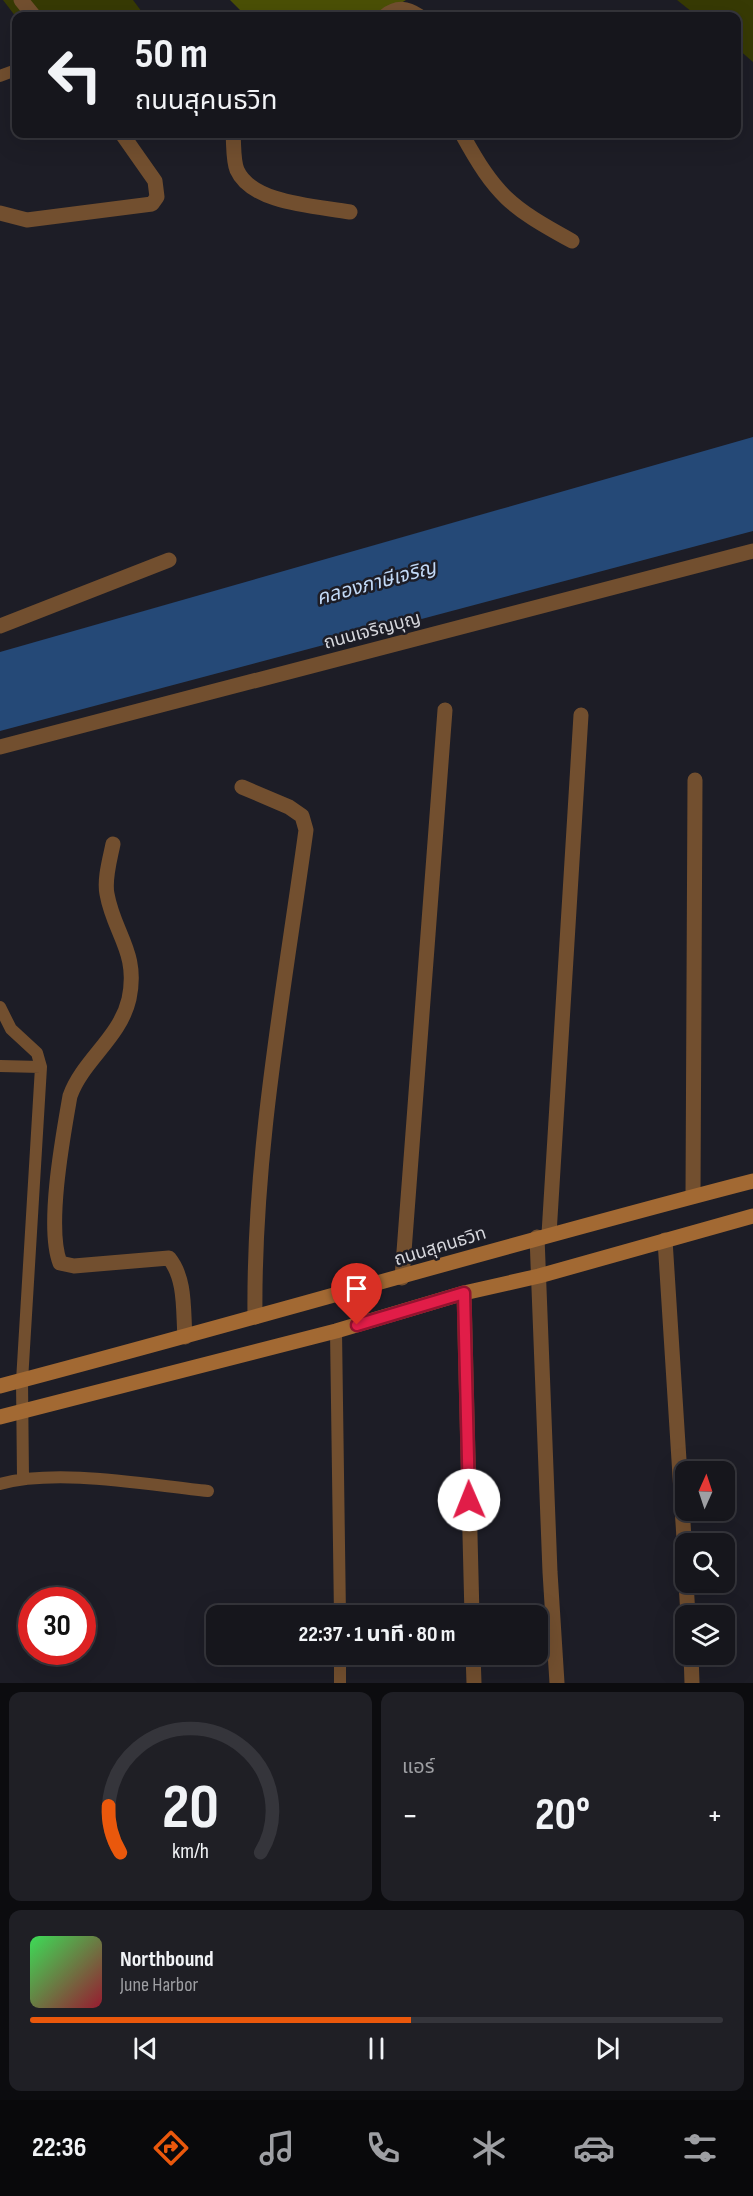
<!DOCTYPE html>
<html lang="th">
<head>
<meta charset="utf-8">
<style>
	body { margin:0; font-family:"Sofia Sans Condensed","Noto Sans Thai",sans-serif; background:#1f1f25; color:#f1f3f6; height:100vh; display:flex; flex-direction:column; font-size:22px; white-space:nowrap }
	* { box-sizing:border-box; margin:0 }
	p { font-size:20px; color:#9e9fa3 }
	.icon { flex:none; width:33px; height:33px; fill:none; stroke:currentColor; stroke-width:2; stroke-linecap:round; stroke-linejoin:round }
	.map { position:relative; height:1683px; overflow:hidden }
	.sheet { display:flex; flex-direction:column; gap:9px; padding:9px; background:#0c0c0f; flex:1 }
	.sheet>* { flex:none }
	.guide { position:absolute; left:12px; top:12px; width:729px; height:126px; border-radius:12px; box-shadow:0 6px 24px #0002,0 0 0 2px #35353b; background:#16161c; color:#f1f3f6; overflow:hidden }
	.needle { width:39px; rotate:3deg }
	.buttons { position:absolute; left:675px; top:1461px; display:grid; gap:12px }
	.buttons a { display:grid; place-items:center; width:60px; height:60px; border-radius:12px; background:#16161c; box-shadow:0 6px 24px #0002,0 0 0 2px #35353b; font-size:30px }
	.speed { position:absolute; left:18px; top:1587px; display:flex; gap:12px; font-size:30px; font-weight:700; text-align:center }
	.speed>* { display:grid; place-content:center; width:78px; height:78px; border-radius:50%; background:#16161c; box-shadow:0 6px 24px #0002,0 0 0 2px #35353b; line-height:1 }
	.speed .limit { border:9px solid #d22; background:#fff; color:#111 }
	.pin { position:absolute; display:grid; place-items:center; width:51px; height:51px; color:#fff; margin:-62px -26px; border-radius:50% 50% 50% 0; rotate:-45deg; box-shadow:0 0 6px #0007 }
	.pin .icon { rotate:45deg }
	.me { position:absolute; width:66px; margin:-33px; rotate:359deg; stroke-linejoin:round; filter:drop-shadow(0 0 4px #0008) }
	.turn { display:flex; align-items:center; gap:21px; height:126px; padding:0 24px; font-size:27px }
	.turn .icon { width:78px; height:78px; stroke-width:2.5 }
	.turn b { display:block; font-size:42px; line-height:51px }
	.big { font-size:45px; font-weight:700; line-height:1.1 }
	.sheet .card { flex:1; display:flex; flex-direction:column; justify-content:center; gap:9px; min-width:0; padding:0 21px; border-radius:12px; background:#1f1f25 }
	.sheet .dial { align-items:center; gap:0 }
	.dial svg { height:156px; overflow:visible; fill:none; stroke:#35353b; stroke-width:7; stroke-linecap:round; text-anchor:middle }
	.dial text { fill:#f1f3f6; stroke:none }
	.song { display:flex; align-items:center; gap:18px }
	.cover { width:72px; height:72px; border-radius:9px; background:linear-gradient(135deg,hsl(130 70% 55%),hsl(350 70% 35%)) }
	.played { height:6px; border-radius:3px; background:linear-gradient(90deg,#ea580c 55%,#35353b 55%) }
	.keys { display:flex; justify-content:space-around; direction:ltr }
	.heat { display:flex; justify-content:space-between; align-items:center; font-size:33px; direction:ltr }
	.sheet .tiles { flex:1; display:grid; gap:9px; grid-template-columns:1fr 1fr }
	.card:last-child { grid-column:span 2 }
	.trip { position:absolute; left:206px; top:1605px; width:342px; height:60px; border-radius:12px; background:#16161c; box-shadow:0 6px 24px #0002,0 0 0 2px #35353b; font-weight:700; line-height:60px; text-align:center }
	.dock { display:flex; height:96px; justify-content:space-around; align-items:center; background:#09090b; color:#9e9fa3 }
	.dock .icon { width:42px; height:42px }
	.dock .on { color:#ea580c }
	.dock b { font-size:27px; color:#f1f3f6 }
	.map>svg:first-child { display:block }
</style>
</head>
<body>
<div class="map">
<svg width="753" height="1683" viewBox="0 0 753 1683">
	<rect width="100%" height="100%" fill="#1d1d26"/>
	<!-- green -->
	<path fill="#373a04" d="M 3,0 L 133,0 L 145,16 L 16,17 Z
		M 677,0 L 753,0 L 753,62 L 737,48 L 736,16 L 697,16 Z"/>
	<!-- forest -->
	<path fill="#4b5006" d="M 230,0 L 406,0 L 380,16 L 246,16 Z"/>
	<!-- water -->
	<path fill="#254977" d="M 753,437 L 753,531 L 0,731 L 0,652 Z"/>
	<g fill="none" stroke-linecap="round" stroke-linejoin="round">
		<!-- lane -->
		<path stroke="#724f2f" stroke-width="12" d="M 0,76 L 16,70
			M 0,1007 L 11,1029 L 37,1053 L 41,1067 L 22,1381 L 23,1478
			M 0,1066 L 41,1067
			M 336,1331 L 340,1616
			M 0,1484 C 58,1468 147,1485 208,1491
			M 340,1683 L 340,1654"/>
		<!-- street -->
		<path stroke="#724f2f" stroke-width="15" d="M 21,0 L 34,16
			M 385,16 C 397,6 407,8 419,16
			M 233,134 C 234,145 233,160 237,170 C 252,204 317,206 350,212
			M 462,134 C 496,196 510,207 572,241
			M 0,213 L 27,220 L 152,204 L 157,197 L 155,181 L 122,134
			M 0,626 L 169,560
			M 0,747 L 753,551
			M 242,787 L 289,807 L 302,816 L 306,830 C 284,991 253,1154 255,1317
			M 113,844 C 110,859 104,879 107,894 C 114,934 139,952 129,999 C 120,1038 83,1060 70,1096 C 63,1136 46,1227 60,1263 L 74,1266 L 169,1258 C 186,1279 183,1311 185,1337
			M 693,1196 L 695,780
			M 549,1234 L 581,715
			M 537,1237 L 550,1572 L 557,1683
			M 665,1240 L 686,1570
			M 402,1278 L 445,710
			M 464,1293 L 472,1616
			M 686,1582 L 688,1616
			M 473,1654 L 474,1683
			M 691,1654 L 692,1683"/>
		<!-- secondary -->
		<path stroke="#a26933" stroke-width="15" d="M 0,1386 C 252,1320 501,1246 753,1181
			M 0,1417 L 336,1331 L 464,1293 L 539,1276 L 753,1216"/>
	</g>
	<g fill="none" stroke-linecap="round" stroke-linejoin="round">
		<defs>
			<path id="route" d="M 357,1325 L 464,1293 L 469,1500"/>
		</defs>
		<!-- route casing -->
		<use href="#route" stroke="#92132f" stroke-width="15"/>
		<!-- route -->
		<use href="#route" stroke="#e11d48" stroke-width="10"/>
	</g>
	<g text-anchor="middle" stroke-width="5" stroke-linejoin="round" paint-order="stroke">
		<!-- street labels -->
		<g font-size="18" fill="#d6d7dd" stroke="#1d1d26">
			<text transform="translate(372 630) rotate(-15)" y="6">ถนนเจริญบุญ</text>
			<text transform="translate(440 1246) rotate(-17)" y="6">ถนนสุคนธวิท</text>
		</g>
		<!-- water labels -->
		<g font-size="20" font-style="italic" fill="#c2d9f6" stroke="#1d1d26">
			<text transform="translate(376 582) rotate(-15)" y="7">คลองภาษีเจริญ</text>
		</g>
	</g>
</svg>
<div class="buttons">
<a><svg class="needle" viewBox="-14 -14 28 28"><path d="M0-13l5 13h-10z" fill="#e53935"/><path d="M0 13l5-13h-10z" fill="#9e9fa3"/></svg></a>
<a><svg class="icon" aria-label="search" viewBox="0 0 24 24"><circle cx="10" cy="10" r="6"/><path d="M15 15l6 6"/></svg></a>
<a><svg class="icon" aria-label="layers" viewBox="0 0 24 24"><path d="M12 4l9 5-9 5-9-5zM3 14l9 5 9-5"/></svg></a>
</div>
<div class="speed"><div class="limit">30</div></div>
<div class="pin" style="left:357px;top:1325px;background:#d93025"><svg class="icon" aria-label="arrive" viewBox="0 0 24 24"><path d="M6 21V4h12l-3 4 3 4H6"/></svg></div>
<svg class="me" style="left:469px;top:1500px" viewBox="-20 -20 40 40"><circle r="19" fill="#fff"/><path d="M0-13L10 11 0 6-10 11z" fill="#e11d48"/></svg>
<div class="trip">22:37 · 1 นาที · 80 m</div>
<div class="guide">
<div class="turn"><svg class="icon" aria-label="left" viewBox="0 0 24 24"><path d="M17 20v-9H6M10 6l-5 5 5 5"/></svg><div><b>50 m</b>ถนนสุคนธวิท</div></div>
</div>
</div>
<section class="sheet">
<div class="tiles">
<div class="card dial"><svg viewBox="0 0 100 80">
<path d="M14 69A42 42 0 1 1 86 69"/>
<path d="M14 69A42 42 0 0 1 8 45" stroke="#ea580c"/>
<text x="50" y="56" font-size="32" font-weight="700">20</text>
<text x="50" y="72" font-size="11">km/h</text>
</svg></div>
<div class="card"><p>แอร์</p>
<div class="heat"><a>−</a><b class="big">20°</b><a>+</a></div>
</div>
<div class="card">
<div class="song"><i class="cover"></i><div><b>Northbound</b><p>June Harbor</p></div></div>
<div class="played"></div>
<div class="keys"><svg class="icon" aria-label="previous" viewBox="0 0 24 24"><path d="M18 5L8 12l10 7zM5 5v14"/></svg><svg class="icon" aria-label="pause" viewBox="0 0 24 24"><path d="M8 5v14M16 5v14"/></svg><svg class="icon" aria-label="next" viewBox="0 0 24 24"><path d="M6 5l10 7-10 7zM19 5v14"/></svg></div>
</div>
</div>
</section>
<nav class="dock">
<b>22:36</b>
<svg class="icon on" aria-label="directions" viewBox="0 0 24 24"><path d="M12 3l9 9-9 9-9-9zM9 14v-3h6M13 9l2 2-2 2"/></svg>
<svg class="icon" aria-label="music" viewBox="0 0 24 24"><path d="M9 18V5l10-2v13"/><circle cx="6" cy="18" r="3"/><circle cx="16" cy="16" r="3"/></svg>
<svg class="icon" aria-label="phone" viewBox="0 0 24 24"><path d="M5 4h4l2 5-3 2q2 4 5 5l2-3 5 2v4C11 20 4 13 5 4z"/></svg>
<svg class="icon" aria-label="climate" viewBox="0 0 24 24"><path d="M12 3v18M4 7l16 10M4 17L20 7"/></svg>
<svg class="icon" aria-label="car" viewBox="0 0 24 24"><path d="M5 17H2v-5l4-1 3-4h7l3 4 3 1v5h-3M9 17h6M6 11h13"/><circle cx="7" cy="17" r="2"/><circle cx="17" cy="17" r="2"/></svg>
<svg class="icon" aria-label="filters" viewBox="0 0 24 24"><path d="M4 7h16M4 17h16"/><circle cx="9" cy="7" r="2"/><circle cx="15" cy="17" r="2"/></svg>
</nav>
</body>
</html>
